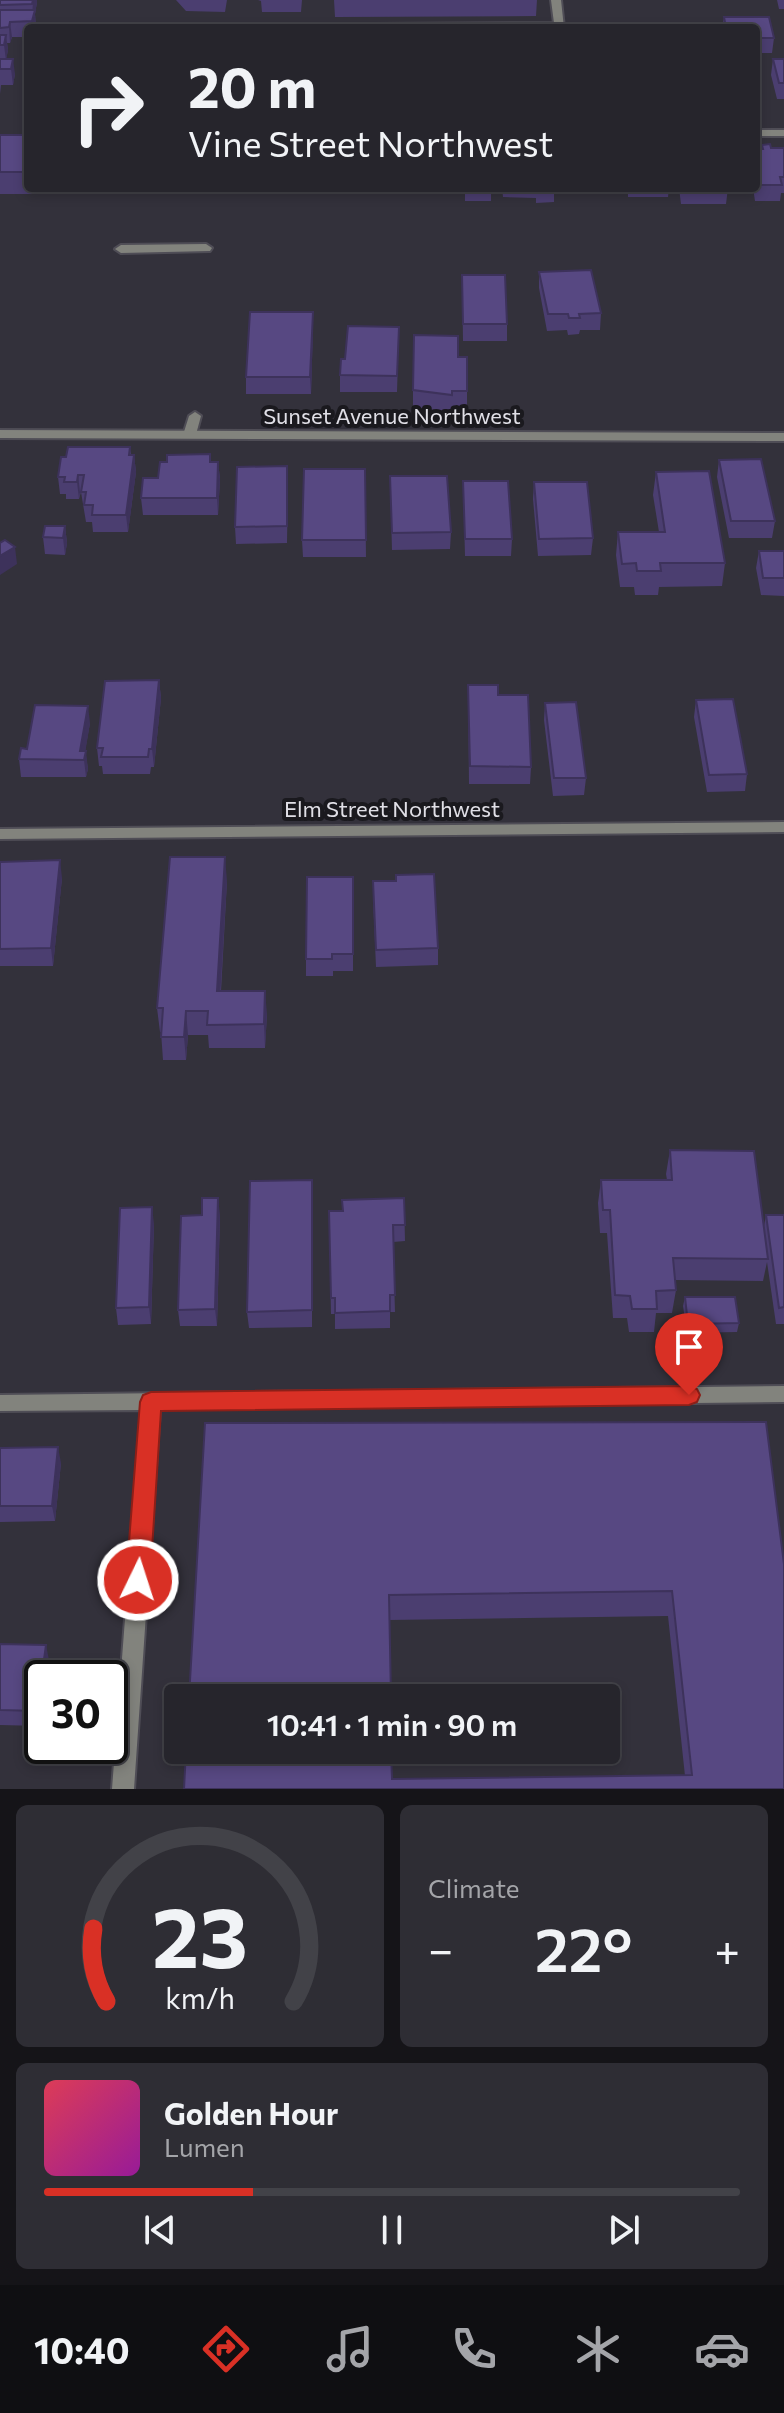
<!DOCTYPE html>
<html lang="en">
<head>
<meta charset="utf-8">
<style>
	body { margin:0; font-family:Commissioner,sans-serif; background:#2e2d34; color:#f1f3f6; height:100vh; display:flex; flex-direction:column; font-size:30px; white-space:nowrap }
	* { box-sizing:border-box; margin:0 }
	p { font-size:26px; color:#a4a5a9 }
	.icon { flex:none; width:44px; height:44px; fill:none; stroke:currentColor; stroke-width:2; stroke-linecap:round; stroke-linejoin:round }
	.map { position:relative; height:1789px; overflow:hidden }
	.panel { display:flex; flex-direction:column; gap:16px; padding:16px; background:#151418; flex:1 }
	.panel>* { flex:none }
	.hud { position:absolute; left:24px; top:24px; width:736px; height:168px; border-radius:8px; box-shadow:0 4px 12px #0003,0 0 0 2px #424248; background:#26252c; color:#f1f3f6; overflow:hidden }
	.speed { position:absolute; left:24px; top:1660px; display:flex; gap:16px; font-size:40px; font-weight:700; text-align:center }
	.speed>* { display:grid; place-content:center; width:104px; height:104px; border-radius:50%; background:#26252c; box-shadow:0 4px 12px #0003,0 0 0 2px #424248; line-height:1 }
	.speed .limit { border:4px solid #111; border-radius:12px; background:#fff; color:#111 }
	.pin { position:absolute; display:grid; place-items:center; width:68px; height:68px; color:#fff; margin:-82px -34px; border-radius:50% 50% 50% 0; rotate:-45deg; box-shadow:0 0 8px #0007 }
	.pin .icon { rotate:45deg }
	.me { position:absolute; width:88px; margin:-44px; rotate:4deg; stroke-linejoin:round; filter:drop-shadow(0 0 6px #0008) }
	.turn { display:flex; align-items:center; gap:28px; height:168px; padding:0 32px; font-size:36px }
	.turn .icon { width:104px; height:104px; stroke-width:2.5 }
	.turn b { display:block; font-size:56px; line-height:68px }
	.big { font-size:60px; font-weight:600; line-height:1.1 }
	.panel .widget { flex:1; display:flex; flex-direction:column; justify-content:center; gap:12px; min-width:0; padding:0 28px; border-radius:12px; background:#2e2d34 }
	.panel .dial { align-items:center; gap:0 }
	.dial svg { height:208px; overflow:visible; fill:none; stroke:#424248; stroke-width:7; stroke-linecap:round; text-anchor:middle }
	.dial text { fill:#f1f3f6; stroke:none }
	.song { display:flex; align-items:center; gap:24px }
	.cover { width:96px; height:96px; border-radius:12px; background:linear-gradient(135deg,hsl(350 70% 55%),hsl(300 70% 35%)) }
	.played { height:8px; border-radius:4px; background:linear-gradient(90deg,#d93025 30%,#424248 30%) }
	.keys { display:flex; justify-content:space-around; direction:ltr }
	.heat { display:flex; justify-content:space-between; align-items:center; font-size:44px; direction:ltr }
	.panel .tiles { flex:1; display:grid; gap:16px; grid-template-columns:1fr 1fr }
	.widget:last-child { grid-column:span 2 }
	.trip { position:absolute; left:164px; top:1684px; width:456px; height:80px; border-radius:8px; background:#26252c; box-shadow:0 4px 12px #0003,0 0 0 2px #424248; font-weight:600; line-height:80px; text-align:center }
	.dock { display:flex; height:128px; justify-content:space-around; align-items:center; background:#0f0f12; color:#a4a5a9 }
	.dock .icon { width:56px; height:56px }
	.dock .selected { color:#d93025 }
	.dock b { font-size:36px; color:#f1f3f6 }
	.map>svg:first-child { display:block }
</style>
</head>
<body>
<div class="map">
<svg width="784" height="1789" viewBox="0 0 784 1789">
	<rect width="100%" height="100%" fill="#33313b"/>
	<g fill="none" stroke-linecap="round" stroke-linejoin="round">
		<defs>
			<path id="service" d="M 551,0 L 561,0 L 564,28 L 367,27 L 372,24 L 554,23 Z
				M 206,244 L 212,248 L 210,251 L 121,253 L 115,249 L 121,245 Z
				M 195,412 L 201,416 L 195,438 L 185,438 L 183,435 L 189,416 Z"/>
			<path id="minor" d="M 756,130 L 784,130 L 784,136 L 756,136 Z
				M 0,430 L 784,433 L 784,441 L 0,438 Z
				M 784,822 L 784,832 L 0,839 L 0,829 Z
				M 784,1386 L 784,1402 L 160,1409 L 134,1789 L 112,1789 L 141,1410 L 0,1411 L 0,1395 Z"/>
		</defs>
		<!-- service casing -->
		<use href="#service" stroke="#4f4d56" stroke-width="4"/>
		<!-- minor casing -->
		<use href="#minor" stroke="#4f4d56" stroke-width="4"/>
		<!-- service -->
		<use href="#service" fill="#82837d" fill-rule="evenodd"/>
		<!-- minor -->
		<use href="#minor" fill="#82837d" fill-rule="evenodd"/>
	</g>
	<!-- wall -->
	<path fill="#4b3e70" d="M 0,0 L 37,2 L 35,14 L 36,28 L 28,28 L 28,37 L 12,37 L 10,43 L 7,43 L 8,50 L 6,59 L 15,74 L 13,85 L 1,85 L 0,94 Z
		M 176,0 L 227,0 L 225,12 L 186,11 Z
		M 258,0 L 302,0 L 301,12 L 262,12 L 261,1 Z
		M 334,0 L 537,0 L 536,16 L 335,17 Z
		M 777,0 L 784,0 L 784,9 L 779,9 Z
		M 724,17 L 769,17 L 774,38 L 772,53 L 756,53 L 756,28 L 722,28 Z
		M 28,56 L 28,79 L 27,79 L 26,64 Z
		M 773,59 L 784,59 L 784,99 L 777,99 L 771,75 Z
		M 0,135 L 28,135 L 28,188 L 65,188 L 64,194 L 0,194 Z
		M 762,145 L 771,148 L 784,148 L 784,193 L 781,193 L 780,201 L 755,201 L 753,188 L 756,188 L 756,149 L 761,149 Z
		M 444,188 L 491,188 L 491,201 L 465,201 L 465,190 L 444,190 Z
		M 502,188 L 554,188 L 554,202 L 536,203 L 536,198 L 503,197 Z
		M 623,188 L 669,188 L 668,197 L 628,197 L 628,193 L 624,193 Z
		M 679,188 L 728,188 L 726,204 L 681,204 Z
		M 539,272 L 601,313 L 600,330 L 580,330 L 579,334 L 568,335 L 567,330 L 547,331 L 539,288 Z
		M 462,275 L 507,324 L 507,341 L 463,341 Z
		M 399,327 L 397,392 L 340,392 L 340,375 L 345,359 Z
		M 313,328 L 311,394 L 246,394 L 246,377 Z
		M 458,357 L 467,391 L 467,408 L 452,408 L 452,412 L 413,407 L 413,390 Z
		M 130,447 L 131,455 L 134,455 L 136,472 L 128,532 L 93,532 L 92,522 L 86,522 L 81,492 L 79,499 L 66,499 L 66,494 L 60,494 L 58,477 Z
		M 719,460 L 775,521 L 772,538 L 729,538 L 717,477 Z
		M 211,462 L 218,462 L 220,479 L 218,515 L 143,515 L 141,498 L 158,478 Z
		M 365,469 L 366,557 L 303,557 L 302,540 Z
		M 656,472 L 725,563 L 722,586 L 659,587 L 658,595 L 635,595 L 634,587 L 620,587 L 616,555 L 618,532 L 659,532 L 653,495 Z
		M 390,476 L 451,532 L 450,549 L 392,550 Z
		M 463,481 L 512,539 L 511,556 L 465,556 Z
		M 534,482 L 593,538 L 591,555 L 538,556 L 533,499 Z
		M 288,483 L 287,543 L 236,544 L 235,527 Z
		M 65,526 L 67,543 L 65,555 L 45,554 L 43,537 Z
		M 759,551 L 784,551 L 784,596 L 761,595 L 756,568 Z
		M 159,680 L 161,698 L 154,767 L 151,767 L 150,774 L 103,774 L 102,766 L 99,766 L 97,748 Z
		M 468,685 L 498,695 L 531,767 L 530,784 L 469,784 Z
		M 696,700 L 747,774 L 745,791 L 707,792 L 694,717 Z
		M 545,703 L 586,778 L 584,795 L 553,796 L 544,720 Z
		M 90,723 L 85,751 L 88,769 L 86,777 L 21,777 L 19,759 L 27,749 Z
		M 0,862 L 62,878 L 53,966 L 0,966 Z
		M 396,875 L 438,948 L 438,965 L 376,967 L 373,898 L 396,881 Z
		M 353,877 L 353,971 L 333,971 L 333,976 L 306,976 L 306,959 Z
		M 227,881 L 221,991 L 267,1014 L 265,1048 L 209,1048 L 208,1035 L 188,1035 L 186,1060 L 163,1060 L 161,1032 L 160,1032 L 157,1008 Z
		M 670,1150 L 764,1226 L 766,1215 L 784,1215 L 784,1324 L 776,1324 L 767,1262 L 763,1281 L 675,1280 L 676,1290 L 672,1313 L 656,1313 L 654,1332 L 629,1332 L 627,1318 L 613,1318 L 607,1233 L 600,1233 L 598,1203 L 601,1180 L 667,1180 L 666,1174 Z
		M 312,1180 L 312,1327 L 249,1328 L 247,1312 Z
		M 404,1198 L 405,1241 L 393,1242 L 395,1312 L 390,1312 L 390,1328 L 335,1329 L 335,1314 L 331,1314 L 329,1211 L 343,1211 L 342,1200 Z
		M 220,1215 L 217,1326 L 180,1326 L 178,1310 Z
		M 154,1224 L 151,1324 L 118,1325 L 116,1308 Z
		M 685,1297 L 739,1323 L 737,1332 L 687,1333 L 683,1306 Z
		M 205,1423 L 784,1564 L 784,1789 L 392,1779 L 685,1776 L 668,1616 L 389,1620 Z
		M 0,1448 L 61,1463 L 55,1521 L 0,1522 Z
		M 0,1644 L 49,1660 L 40,1726 L 0,1725 Z"/>
	<!-- shaded-wall -->
	<path fill="#3d325b" d="M 33,0 L 37,0 L 37,2 L 35,14 L 36,28 L 33,28 L 32,21 Z
		M 10,22 L 12,37 L 10,43 L 9,27 Z
		M 6,35 L 8,50 L 6,61 L 4,45 Z
		M 13,59 L 15,74 L 13,85 L 11,69 Z
		M 313,312 L 313,328 L 311,394 L 310,377 Z
		M 134,455 L 136,472 L 128,532 L 126,515 Z
		M 218,462 L 220,479 L 218,515 L 217,498 Z
		M 78,475 L 80,492 L 79,499 L 77,482 Z
		M 65,526 L 67,543 L 65,555 L 63,538 Z
		M 15,547 L 17,564 L 0,575 L 0,556 Z
		M 159,680 L 161,698 L 154,767 L 152,749 Z
		M 88,706 L 90,723 L 84,760 L 80,751 Z
		M 86,751 L 88,769 L 86,777 L 84,760 Z
		M 225,857 L 227,881 L 219,1015 L 217,991 Z
		M 60,860 L 62,878 L 53,966 L 51,948 Z
		M 265,991 L 267,1014 L 265,1048 L 264,1024 Z
		M 186,1011 L 188,1035 L 186,1060 L 184,1037 Z
		M 218,1198 L 220,1215 L 217,1326 L 215,1309 Z
		M 152,1207 L 154,1224 L 151,1324 L 149,1307 Z
		M 58,1447 L 61,1463 L 55,1521 L 52,1506 Z
		M 46,1645 L 49,1660 L 47,1678 L 42,1678 L 42,1713 L 40,1726 L 37,1711 Z"/>
	<!-- building -->
	<path fill="#574882" stroke="#3d325b" stroke-width="2" d="M 0,0 L 33,0 L 32,4 L 0,5 Z
		M 0,10 L 35,10 L 32,21 L 10,22 L 9,27 L 0,28 Z
		M 724,17 L 769,17 L 774,38 L 756,38 L 756,28 L 726,28 Z
		M 0,35 L 6,35 L 4,45 L 0,45 Z
		M 0,59 L 13,59 L 11,69 L 0,69 Z
		M 773,59 L 784,59 L 784,83 L 779,83 Z
		M 0,135 L 28,135 L 28,172 L 0,172 Z
		M 770,144 L 771,148 L 784,148 L 784,177 L 780,177 L 782,185 L 757,185 L 756,178 L 756,149 L 763,149 L 762,145 Z
		M 591,270 L 601,313 L 579,314 L 580,318 L 569,318 L 568,314 L 548,314 L 539,272 Z
		M 462,275 L 505,275 L 507,324 L 463,324 Z
		M 250,312 L 313,312 L 310,377 L 246,377 Z
		M 348,326 L 399,327 L 397,376 L 340,375 L 341,359 L 345,359 Z
		M 414,335 L 458,336 L 458,357 L 467,357 L 467,391 L 452,391 L 452,395 L 413,390 Z
		M 68,447 L 130,447 L 129,455 L 134,455 L 126,515 L 92,515 L 93,505 L 84,505 L 86,492 L 81,492 L 84,475 L 78,475 L 77,482 L 64,482 L 65,477 L 58,477 L 61,457 L 66,457 Z
		M 210,454 L 210,462 L 218,462 L 217,498 L 141,498 L 143,478 L 158,478 L 160,462 L 167,462 L 167,455 Z
		M 761,459 L 775,521 L 731,521 L 719,460 Z
		M 287,466 L 287,526 L 235,527 L 237,467 Z
		M 304,469 L 365,469 L 366,540 L 302,540 Z
		M 709,471 L 725,563 L 660,563 L 661,571 L 637,571 L 636,563 L 622,564 L 618,532 L 665,532 L 656,472 Z
		M 390,476 L 447,476 L 451,532 L 392,533 Z
		M 463,481 L 508,481 L 512,539 L 465,539 Z
		M 534,482 L 587,482 L 593,538 L 539,539 Z
		M 45,526 L 65,526 L 63,538 L 43,537 Z
		M 5,540 L 15,547 L 0,556 L 0,543 Z
		M 759,551 L 784,551 L 784,578 L 763,578 Z
		M 159,680 L 152,749 L 149,749 L 148,757 L 101,757 L 103,748 L 97,748 L 105,681 Z
		M 468,685 L 498,685 L 498,695 L 528,695 L 531,767 L 470,766 Z
		M 733,699 L 747,774 L 709,775 L 696,700 Z
		M 576,702 L 586,778 L 554,778 L 545,703 Z
		M 35,705 L 88,706 L 80,751 L 86,751 L 84,760 L 19,759 L 21,748 L 27,749 Z
		M 170,857 L 225,857 L 217,991 L 265,991 L 264,1024 L 207,1025 L 208,1011 L 186,1011 L 184,1037 L 161,1037 L 163,1008 L 157,1008 Z
		M 60,860 L 51,948 L 0,949 L 0,862 Z
		M 434,874 L 438,948 L 376,950 L 373,881 L 396,881 L 396,875 Z
		M 307,877 L 353,877 L 353,954 L 332,954 L 332,959 L 306,959 Z
		M 670,1150 L 754,1151 L 768,1259 L 673,1258 L 676,1290 L 656,1291 L 657,1309 L 632,1309 L 630,1296 L 615,1295 L 610,1210 L 603,1210 L 601,1180 L 672,1180 Z
		M 312,1180 L 312,1310 L 247,1312 L 250,1181 Z
		M 202,1198 L 218,1198 L 215,1309 L 178,1310 L 181,1216 L 202,1215 Z
		M 404,1198 L 405,1225 L 393,1225 L 395,1295 L 390,1295 L 390,1311 L 335,1313 L 335,1298 L 331,1298 L 329,1211 L 343,1211 L 342,1200 Z
		M 152,1207 L 149,1307 L 116,1308 L 120,1208 Z
		M 766,1215 L 784,1215 L 784,1307 L 779,1308 Z
		M 685,1297 L 735,1297 L 739,1323 L 688,1324 Z
		M 766,1422 L 784,1564 L 784,1789 L 184,1789 L 186,1750 L 391,1750 L 392,1779 L 692,1775 L 672,1591 L 389,1595 L 391,1698 L 189,1698 L 205,1423 Z
		M 58,1447 L 52,1506 L 0,1506 L 0,1448 Z
		M 0,1644 L 46,1645 L 37,1711 L 0,1710 Z"/>
	<!-- route -->
	<path fill="#d93025" stroke="#8d1f18" stroke-width="2" d="M 689,1386 L 697,1389 L 700,1395 L 697,1402 L 689,1405 L 161,1411 L 150,1580 L 146,1588 L 138,1591 L 130,1588 L 126,1580 L 140,1402 L 143,1395 L 151,1392 Z"/>
	<g text-anchor="middle" stroke-width="8" stroke-linejoin="round" paint-order="stroke">
		<!-- street labels -->
		<g font-size="22" fill="#e0dfe6" stroke="#1a191e">
			<text x="392" y="424">Sunset Avenue Northwest</text>
			<text x="392" y="817">Elm Street Northwest</text>
		</g>
	</g>
</svg>
<div class="speed"><div class="limit">30</div></div>
<div class="pin" style="left:689px;top:1395px;background:#d93025"><svg class="icon" aria-label="arrive" viewBox="0 0 24 24"><path d="M6 21V4h12l-3 4 3 4H6"/></svg></div>
<svg class="me" style="left:138px;top:1580px" viewBox="-20 -20 40 40"><circle r="17" fill="#d93025" stroke="#fff" stroke-width="3"/><path d="M0-11L8 9 0 5-8 9z" fill="#fff"/></svg>
<div class="trip">10:41 · 1 min · 90 m</div>
<div class="hud">
<div class="turn"><svg class="icon" aria-label="right" viewBox="0 0 24 24"><path d="M7 20v-9h11M14 6l5 5-5 5"/></svg><div><b>20 m</b>Vine Street Northwest</div></div>
</div>
</div>
<section class="panel">
<div class="tiles">
<div class="widget dial"><svg viewBox="0 0 100 80">
<path d="M14 69A42 42 0 1 1 86 69"/>
<path d="M14 69A42 42 0 0 1 9 41" stroke="#d93025"/>
<text x="50" y="56" font-size="32" font-weight="700">23</text>
<text x="50" y="72" font-size="11">km/h</text>
</svg></div>
<div class="widget"><p>Climate</p>
<div class="heat"><a>−</a><b class="big">22°</b><a>+</a></div>
</div>
<div class="widget">
<div class="song"><i class="cover"></i><div><b>Golden Hour</b><p>Lumen</p></div></div>
<div class="played"></div>
<div class="keys"><svg class="icon" aria-label="previous" viewBox="0 0 24 24"><path d="M18 5L8 12l10 7zM5 5v14"/></svg><svg class="icon" aria-label="pause" viewBox="0 0 24 24"><path d="M8 5v14M16 5v14"/></svg><svg class="icon" aria-label="next" viewBox="0 0 24 24"><path d="M6 5l10 7-10 7zM19 5v14"/></svg></div>
</div>
</div>
</section>
<nav class="dock">
<b>10:40</b>
<svg class="icon selected" aria-label="directions" viewBox="0 0 24 24"><path d="M12 3l9 9-9 9-9-9zM9 14v-3h6M13 9l2 2-2 2"/></svg>
<svg class="icon" aria-label="music" viewBox="0 0 24 24"><path d="M9 18V5l10-2v13"/><circle cx="6" cy="18" r="3"/><circle cx="16" cy="16" r="3"/></svg>
<svg class="icon" aria-label="phone" viewBox="0 0 24 24"><path d="M5 4h4l2 5-3 2q2 4 5 5l2-3 5 2v4C11 20 4 13 5 4z"/></svg>
<svg class="icon" aria-label="climate" viewBox="0 0 24 24"><path d="M12 3v18M4 7l16 10M4 17L20 7"/></svg>
<svg class="icon" aria-label="car" viewBox="0 0 24 24"><path d="M5 17H2v-5l4-1 3-4h7l3 4 3 1v5h-3M9 17h6M6 11h13"/><circle cx="7" cy="17" r="2"/><circle cx="17" cy="17" r="2"/></svg>
</nav>
</body>
</html>
